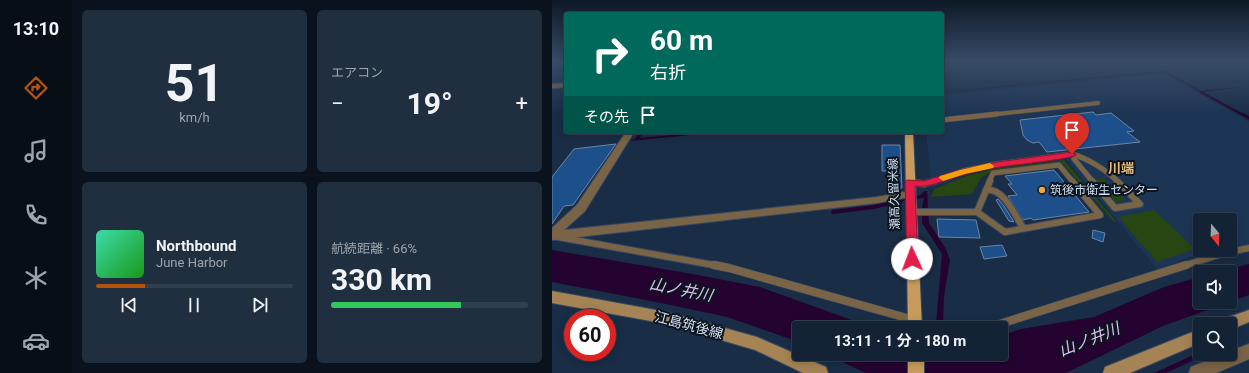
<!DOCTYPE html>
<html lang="ja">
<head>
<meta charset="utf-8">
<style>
	body { margin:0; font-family:Roboto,"Noto Sans JP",sans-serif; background:#202f40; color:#f1f3f6; height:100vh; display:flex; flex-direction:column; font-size:15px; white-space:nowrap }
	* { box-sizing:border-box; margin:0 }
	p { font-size:13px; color:#9da4ac }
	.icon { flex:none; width:22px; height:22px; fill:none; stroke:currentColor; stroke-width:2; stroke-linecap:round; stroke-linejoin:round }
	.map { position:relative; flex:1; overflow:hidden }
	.side { display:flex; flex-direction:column; gap:10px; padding:10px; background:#0a131d; width:480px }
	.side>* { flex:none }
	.top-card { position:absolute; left:12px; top:12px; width:380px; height:122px; border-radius:4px; box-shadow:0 2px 10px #0003,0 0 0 1px #323f4f; background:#00695c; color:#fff; overflow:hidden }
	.needle { width:26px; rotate:161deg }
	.controls { position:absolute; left:641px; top:213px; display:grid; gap:8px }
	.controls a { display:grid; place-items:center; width:44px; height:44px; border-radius:4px; background:#132234; box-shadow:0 2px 10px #0003,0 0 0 1px #323f4f; font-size:20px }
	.speed { position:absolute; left:12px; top:309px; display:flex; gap:8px; font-size:20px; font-weight:700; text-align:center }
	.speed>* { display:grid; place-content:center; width:52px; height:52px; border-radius:50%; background:#132234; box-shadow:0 2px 10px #0003,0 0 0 1px #323f4f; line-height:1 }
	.speed .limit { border:6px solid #d22; background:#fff; color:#111 }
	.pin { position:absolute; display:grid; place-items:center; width:34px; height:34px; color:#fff; margin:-41px -17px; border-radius:50% 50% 50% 0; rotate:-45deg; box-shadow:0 0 4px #0007 }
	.pin .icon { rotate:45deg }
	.me { position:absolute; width:44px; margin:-22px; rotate:358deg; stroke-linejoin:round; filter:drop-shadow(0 0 3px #0008) }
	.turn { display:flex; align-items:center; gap:14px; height:84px; padding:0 20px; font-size:18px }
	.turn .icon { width:52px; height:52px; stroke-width:2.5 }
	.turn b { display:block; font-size:28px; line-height:34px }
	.then { display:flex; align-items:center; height:38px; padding:0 20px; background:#0003; gap:8px; font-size:15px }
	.big { font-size:30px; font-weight:700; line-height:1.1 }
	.side .tile { flex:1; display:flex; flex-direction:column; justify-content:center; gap:6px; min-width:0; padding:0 14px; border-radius:6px; background:#202f40 }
	.side .dial { align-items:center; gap:0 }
	.dial b { font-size:52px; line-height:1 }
	.song { display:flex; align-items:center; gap:12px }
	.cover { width:48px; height:48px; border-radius:6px; background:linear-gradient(135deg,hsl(160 70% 55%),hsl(120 70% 35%)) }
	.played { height:4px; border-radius:2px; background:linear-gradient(90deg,#b45309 25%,#323f4f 25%) }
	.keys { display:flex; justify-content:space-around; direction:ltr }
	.heat { display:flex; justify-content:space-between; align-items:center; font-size:22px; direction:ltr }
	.charge { height:6px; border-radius:3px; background:linear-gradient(90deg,#34c759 66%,#323f4f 0) }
	.side .tiles { flex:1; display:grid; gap:10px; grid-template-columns:repeat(2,1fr) }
	.trip { position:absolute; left:240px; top:321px; width:216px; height:40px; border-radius:4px; background:#132234; box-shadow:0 2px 10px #0003,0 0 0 1px #323f4f; font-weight:700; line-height:40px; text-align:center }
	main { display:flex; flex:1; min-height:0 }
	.menu { display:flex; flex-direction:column; width:72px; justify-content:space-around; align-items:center; background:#080e15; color:#9da4ac }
	.menu .icon { width:28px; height:28px }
	.menu .on { color:#b45309 }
	.menu b { font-size:18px; color:#f1f3f6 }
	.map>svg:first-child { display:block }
</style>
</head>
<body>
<main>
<nav class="menu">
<b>13:10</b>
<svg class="icon on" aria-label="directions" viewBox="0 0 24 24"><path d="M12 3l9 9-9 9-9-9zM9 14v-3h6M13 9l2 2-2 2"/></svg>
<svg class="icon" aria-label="music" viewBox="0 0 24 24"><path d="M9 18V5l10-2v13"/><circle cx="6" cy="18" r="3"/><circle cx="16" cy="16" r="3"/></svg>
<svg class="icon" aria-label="phone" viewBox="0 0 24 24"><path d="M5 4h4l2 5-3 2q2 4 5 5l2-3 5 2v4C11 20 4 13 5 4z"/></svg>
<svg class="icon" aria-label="climate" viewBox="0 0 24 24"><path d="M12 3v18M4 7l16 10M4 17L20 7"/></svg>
<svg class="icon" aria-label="car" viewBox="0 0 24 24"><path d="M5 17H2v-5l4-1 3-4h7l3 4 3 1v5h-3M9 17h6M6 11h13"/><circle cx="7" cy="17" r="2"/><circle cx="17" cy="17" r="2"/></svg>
</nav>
<section class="side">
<div class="tiles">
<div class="tile dial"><b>51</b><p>km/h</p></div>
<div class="tile"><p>エアコン</p>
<div class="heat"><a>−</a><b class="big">19°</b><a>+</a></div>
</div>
<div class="tile">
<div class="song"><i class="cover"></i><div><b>Northbound</b><p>June Harbor</p></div></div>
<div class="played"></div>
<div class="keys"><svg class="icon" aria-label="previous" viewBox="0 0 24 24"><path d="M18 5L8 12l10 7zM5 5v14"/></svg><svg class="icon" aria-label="pause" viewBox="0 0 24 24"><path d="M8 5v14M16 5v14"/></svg><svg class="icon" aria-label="next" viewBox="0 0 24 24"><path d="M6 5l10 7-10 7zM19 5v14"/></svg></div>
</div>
<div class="tile"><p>航続距離 · 66%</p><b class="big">330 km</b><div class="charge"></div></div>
</div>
</section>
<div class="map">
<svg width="697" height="373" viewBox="0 0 697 373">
	<rect width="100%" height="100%" fill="#192d46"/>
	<!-- built -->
	<path fill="#1d3554" d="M 612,74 L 697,122 L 697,243 L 678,247 L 678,220 L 648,220 L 648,250 L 663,250 L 647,253 L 606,270 L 514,159 L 446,168 L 414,175 L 380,188 L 374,132 L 390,132 L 390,95 Z"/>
	<!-- green -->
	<path fill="#274611" d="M 512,160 L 564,221 L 562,222 L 509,162 L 438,172 L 429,178 L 420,194 L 379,197 L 382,189 L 415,176 L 446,168 Z
		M 551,178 L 573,200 L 564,202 L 543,179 Z
		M 602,210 L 643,249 L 605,262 L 566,217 Z"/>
	<!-- water -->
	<path fill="#250331" d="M 612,71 L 649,91 L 697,86 L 649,92 L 612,72 L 390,92 Z
		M 88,132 L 91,132 L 88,138 L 151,132 L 169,132 L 78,141 L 79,140 L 83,139 Z
		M 373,191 L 375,191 L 377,223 L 394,249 L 398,260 L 392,297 L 391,324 L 384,324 L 390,254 L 370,223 L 370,207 L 372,198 L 350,200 L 368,195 Z
		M 0,250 L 141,274 L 208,287 L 322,328 L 247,328 L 247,342 L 175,317 L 104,302 L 0,282 Z
		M 697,264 L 697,295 L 611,326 L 514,373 L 314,373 L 273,354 L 449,354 L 449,336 L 469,329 L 542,317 L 612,287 L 648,277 L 648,302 L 678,302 L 678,272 L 666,272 Z
		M 648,352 L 648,354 L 655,354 L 614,373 L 602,373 Z"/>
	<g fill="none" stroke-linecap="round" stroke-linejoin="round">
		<!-- stream-far2 -->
		<path stroke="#250331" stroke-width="2.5" d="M 649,92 L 691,115"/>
		<!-- stream-far1 -->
		<path stroke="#250331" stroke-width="3" d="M 690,114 L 697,118"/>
		<!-- stream -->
		<path stroke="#250331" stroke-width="4" d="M 281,212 L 322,207 L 350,200"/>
	</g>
	<!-- building -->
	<path fill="#1d4f8b" stroke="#6e85a3" d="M 541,112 L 544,115 L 559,113 L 582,131 L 575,132 L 588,142 L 495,152 L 487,142 L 481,143 L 475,140 L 471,135 L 468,120 Z
		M 64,144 L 21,205 L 12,206 L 0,224 L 0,177 L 22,149 Z
		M 330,145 L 348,145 L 350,188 L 335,189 L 335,171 L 330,171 Z
		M 502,170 L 537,212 L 481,220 L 479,218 L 471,220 L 456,196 L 465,195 L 456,184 L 460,184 L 453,176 Z
		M 446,199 L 452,206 L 462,222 L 457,221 L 444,200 Z
		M 385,219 L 424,220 L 428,238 L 387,237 Z
		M 541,230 L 553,233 L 551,242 L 540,238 Z
		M 450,245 L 455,256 L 432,259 L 428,247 Z"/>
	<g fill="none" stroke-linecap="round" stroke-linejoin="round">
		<defs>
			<path id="service-far3" d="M 436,115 L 546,103"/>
			<path id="service-far2" d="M 390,120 L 445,114
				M 522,159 L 541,182
				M 379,182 L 411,171 L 445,164 L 520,154 C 535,158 556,171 566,182
				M 437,182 L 441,173 L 507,165 L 521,182"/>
			<path id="service-far1" d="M 540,181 L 563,208 L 588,204 L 565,181
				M 358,182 L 372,184 L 382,181
				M 434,190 C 451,187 463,215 471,228
				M 359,212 L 425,212
				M 425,212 L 453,232 L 548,215 L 520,181
				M 425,212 L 438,181
				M 0,236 L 167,266
				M 631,266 L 673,253 L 697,248"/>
			<path id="service" d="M 162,265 L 177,268 L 362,320
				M 435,328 L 634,265"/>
			<path id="minor" d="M 390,67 L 393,69 L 393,71 L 390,72 Z
				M 74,132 L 82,132 L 33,211 L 12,230 L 325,197 L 358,191 L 363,194 L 358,197 L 325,203 L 0,240 L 0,228 L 25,205 Z
				M 697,344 L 697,359 L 664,373 L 637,373 L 639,367 L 672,354 L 678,354 L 678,351 Z"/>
			<path id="tertiary" d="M 14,83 L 14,87 L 0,88 L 0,84 Z"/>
			<path id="secondary" d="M 0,291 L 115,312 L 205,337 L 274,367 L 276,373 L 251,373 L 203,350 L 115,324 L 0,303 Z
				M 697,310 L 697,322 L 678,330 L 678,324 L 669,324 L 671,319 Z
				M 648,329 L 648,343 L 578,373 L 551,373 L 553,367 Z"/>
			<path id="primary" d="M 353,132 L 361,132 L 370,328 L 356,328 Z
				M 356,354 L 372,354 L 372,373 L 356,373 Z"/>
		</defs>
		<!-- service-far3 casing -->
		<use href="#service-far3" stroke="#374961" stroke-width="5"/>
		<!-- service-far2 casing -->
		<use href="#service-far2" stroke="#374961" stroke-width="6"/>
		<!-- service-far1 casing -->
		<use href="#service-far1" stroke="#374961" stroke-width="8"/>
		<!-- service casing -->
		<use href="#service" stroke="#374961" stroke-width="9"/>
		<!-- minor casing -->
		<use href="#minor" stroke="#374961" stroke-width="2"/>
		<!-- tertiary casing -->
		<use href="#tertiary" stroke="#374961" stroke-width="2"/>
		<!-- secondary casing -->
		<use href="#secondary" stroke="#374961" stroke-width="2"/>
		<!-- primary casing -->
		<use href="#primary" stroke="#374961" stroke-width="2"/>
		<!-- service-far3 -->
		<use href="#service-far3" stroke="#7a6447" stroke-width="4"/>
		<!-- service-far2 -->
		<use href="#service-far2" stroke="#7a6447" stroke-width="5"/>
		<!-- service-far1 -->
		<use href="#service-far1" stroke="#7a6447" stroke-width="6"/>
		<!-- service -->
		<use href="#service" stroke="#7a6447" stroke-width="8"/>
		<!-- minor -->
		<use href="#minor" fill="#7a6447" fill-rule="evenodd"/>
		<!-- tertiary -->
		<use href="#tertiary" fill="#7a6447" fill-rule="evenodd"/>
		<!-- secondary -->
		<use href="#secondary" fill="#a58354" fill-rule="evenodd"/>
		<!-- primary -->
		<use href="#primary" fill="#c79b5d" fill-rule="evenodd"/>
	</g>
	<!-- sky -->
	<linearGradient id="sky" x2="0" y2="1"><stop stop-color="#0e1926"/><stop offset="0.54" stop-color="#384c68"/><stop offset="1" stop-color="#384c68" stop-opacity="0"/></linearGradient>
	<rect width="697" height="114" fill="url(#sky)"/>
	<!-- route -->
	<path fill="#e11d48" stroke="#92132f" d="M 520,152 L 524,154 L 523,156 C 484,165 443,164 404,177 C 390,181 377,188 363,186 L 366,259 L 364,262 L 360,263 L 356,262 L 355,259 L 353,182 L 355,180 L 372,181 L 408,170 L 445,162 Z"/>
	<!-- slow -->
	<path fill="#f59e0b" d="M 438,163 L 442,166 L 441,168 L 413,174 L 391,181 L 387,178 L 388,176 L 408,170 Z"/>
	<!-- markers -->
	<circle fill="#eda83b" stroke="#0c1520" stroke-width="1.5" cx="490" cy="190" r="4"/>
	<g text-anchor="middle" stroke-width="4" stroke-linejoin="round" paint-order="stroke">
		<!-- poi labels -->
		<g font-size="12" fill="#d2dfef" stroke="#0c1520" text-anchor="start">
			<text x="498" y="194">筑後市衛生センター</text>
		</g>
		<!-- street labels -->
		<g font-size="12" fill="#d2dfef" stroke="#0c1520">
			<text transform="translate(342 194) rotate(-92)" y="4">瀬高久留米線</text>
		</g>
		<!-- neighbourhood labels -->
		<g font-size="13" font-weight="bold" fill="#ebbb79" stroke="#0c1520">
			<text x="569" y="173">川端</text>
		</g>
		<!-- near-street labels -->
		<g font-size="14" fill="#d2dfef" stroke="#0c1520">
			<text transform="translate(137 325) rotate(15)" y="5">江島筑後線</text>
		</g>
		<!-- near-water labels -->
		<g font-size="16" font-style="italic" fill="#e1bcf3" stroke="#0c1520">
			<text transform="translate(129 289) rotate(11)" y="6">山ノ井川</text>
			<text transform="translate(537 339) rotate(-22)" y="6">山ノ井川</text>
		</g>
	</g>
</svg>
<div class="controls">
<a><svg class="needle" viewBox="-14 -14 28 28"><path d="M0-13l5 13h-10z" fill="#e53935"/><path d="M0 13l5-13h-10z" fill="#9da4ac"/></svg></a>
<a><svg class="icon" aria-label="sound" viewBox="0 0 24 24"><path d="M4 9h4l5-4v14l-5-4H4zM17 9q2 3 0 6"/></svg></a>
<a><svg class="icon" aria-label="search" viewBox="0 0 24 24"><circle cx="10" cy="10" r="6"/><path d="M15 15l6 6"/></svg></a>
</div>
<div class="speed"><div class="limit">60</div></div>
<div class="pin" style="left:520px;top:154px;background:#d93025"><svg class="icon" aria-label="arrive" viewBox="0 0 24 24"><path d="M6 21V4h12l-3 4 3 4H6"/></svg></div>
<svg class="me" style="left:360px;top:259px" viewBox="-20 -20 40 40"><circle r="19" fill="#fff"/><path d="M0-13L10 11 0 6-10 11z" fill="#e11d48"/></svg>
<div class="trip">13:11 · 1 分 · 180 m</div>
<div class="top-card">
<div class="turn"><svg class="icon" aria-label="right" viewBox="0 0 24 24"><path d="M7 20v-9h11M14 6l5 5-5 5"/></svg><div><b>60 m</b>右折</div></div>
<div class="then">その先<svg class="icon" aria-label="arrive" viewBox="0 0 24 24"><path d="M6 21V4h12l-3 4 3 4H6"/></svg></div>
</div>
</div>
</main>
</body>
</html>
